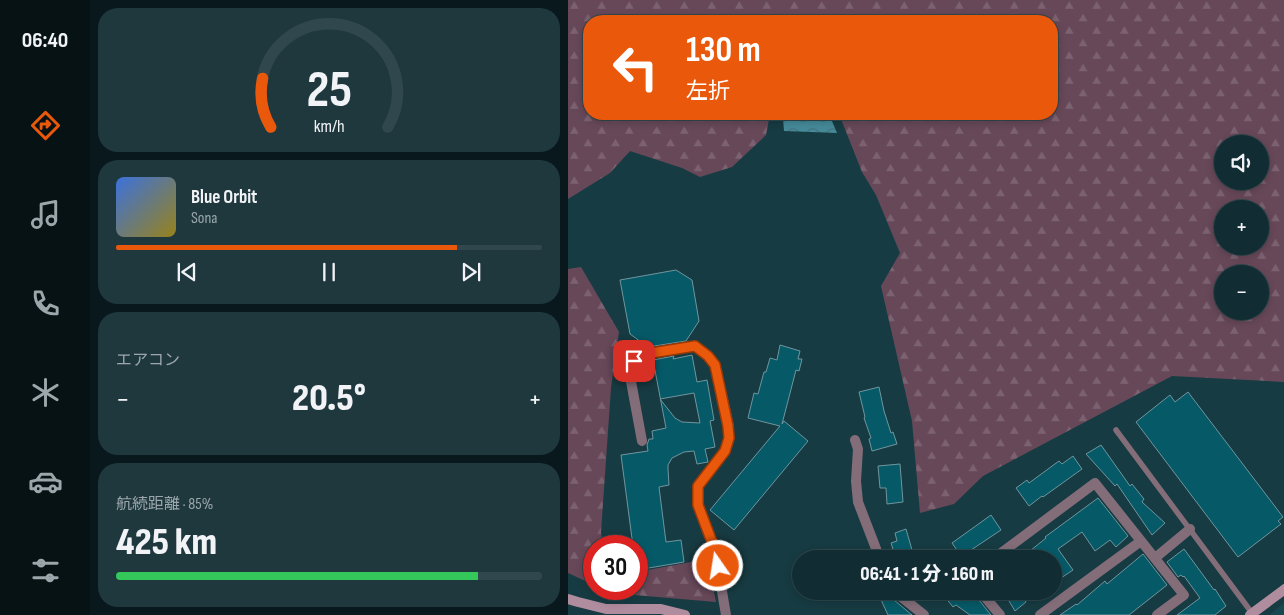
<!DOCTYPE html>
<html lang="ja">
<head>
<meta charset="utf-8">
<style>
	body { margin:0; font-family:"Sofia Sans Condensed","Noto Sans JP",sans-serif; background:#1e383e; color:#f1f3f6; height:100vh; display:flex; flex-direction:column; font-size:19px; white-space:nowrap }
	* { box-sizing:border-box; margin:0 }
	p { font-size:16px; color:#9ca7ac }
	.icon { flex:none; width:28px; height:28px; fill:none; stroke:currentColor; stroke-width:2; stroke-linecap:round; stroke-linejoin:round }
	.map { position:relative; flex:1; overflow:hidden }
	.sheet { display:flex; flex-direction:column; gap:8px; padding:8px; background:#09181c; width:478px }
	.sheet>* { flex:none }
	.top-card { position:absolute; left:15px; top:15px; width:475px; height:105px; border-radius:20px; box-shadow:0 2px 8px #0003,0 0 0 1px #30484d; background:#ea580c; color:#fff; overflow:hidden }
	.tools { position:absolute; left:646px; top:135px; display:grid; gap:10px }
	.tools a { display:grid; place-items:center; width:55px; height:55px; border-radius:50%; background:#112c32; box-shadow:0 2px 8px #0003,0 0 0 1px #30484d; font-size:25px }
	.speed { position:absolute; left:15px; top:535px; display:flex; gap:10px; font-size:25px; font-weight:700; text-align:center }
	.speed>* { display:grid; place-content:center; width:65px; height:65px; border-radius:50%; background:#112c32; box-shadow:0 2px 8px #0003,0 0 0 1px #30484d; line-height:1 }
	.speed .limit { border:8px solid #d22; background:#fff; color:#111 }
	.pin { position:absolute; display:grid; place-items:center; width:42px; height:42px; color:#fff; margin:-21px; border-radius:10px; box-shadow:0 2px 8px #0006 }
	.me { position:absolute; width:55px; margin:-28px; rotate:347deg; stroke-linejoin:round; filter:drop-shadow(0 0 4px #0008) }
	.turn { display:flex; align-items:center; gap:18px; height:105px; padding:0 20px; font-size:22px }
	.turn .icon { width:65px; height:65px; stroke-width:2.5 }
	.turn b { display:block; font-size:35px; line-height:42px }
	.big { font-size:38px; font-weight:800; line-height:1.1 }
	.sheet .card { flex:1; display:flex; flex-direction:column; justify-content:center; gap:8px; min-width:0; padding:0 18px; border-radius:20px; background:#1e383e }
	.sheet .dial { align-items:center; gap:0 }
	.dial svg { height:130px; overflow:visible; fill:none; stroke:#30484d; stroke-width:7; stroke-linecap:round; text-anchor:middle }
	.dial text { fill:#f1f3f6; stroke:none }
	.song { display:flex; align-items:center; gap:15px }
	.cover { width:60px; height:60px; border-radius:8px; background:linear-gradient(135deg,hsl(220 70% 55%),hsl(50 70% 35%)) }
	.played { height:5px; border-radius:2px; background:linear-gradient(90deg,#ea580c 80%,#30484d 80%) }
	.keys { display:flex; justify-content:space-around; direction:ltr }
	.heat { display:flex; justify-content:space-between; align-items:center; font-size:28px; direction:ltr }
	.charge { height:8px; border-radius:4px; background:linear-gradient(90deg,#34c759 85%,#30484d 0) }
	.trip { position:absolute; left:224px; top:550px; width:270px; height:50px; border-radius:25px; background:#112c32; box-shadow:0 2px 8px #0003,0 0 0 1px #30484d; font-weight:800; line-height:50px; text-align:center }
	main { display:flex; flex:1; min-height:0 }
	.dock { display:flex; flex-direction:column; width:90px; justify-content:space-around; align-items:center; background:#071214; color:#9ca7ac }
	.dock .icon { width:35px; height:35px }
	.dock .selected { color:#ea580c }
	.dock b { font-size:22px; color:#f1f3f6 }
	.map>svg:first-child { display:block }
</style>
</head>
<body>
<main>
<nav class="dock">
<b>06:40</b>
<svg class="icon selected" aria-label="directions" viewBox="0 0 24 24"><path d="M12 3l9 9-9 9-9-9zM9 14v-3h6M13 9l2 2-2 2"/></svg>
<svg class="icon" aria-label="music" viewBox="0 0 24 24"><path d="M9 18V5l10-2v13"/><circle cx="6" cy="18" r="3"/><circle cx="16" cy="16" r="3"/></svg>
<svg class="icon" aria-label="phone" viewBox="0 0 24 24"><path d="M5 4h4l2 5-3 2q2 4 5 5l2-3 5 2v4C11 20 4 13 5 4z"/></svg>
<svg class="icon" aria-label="climate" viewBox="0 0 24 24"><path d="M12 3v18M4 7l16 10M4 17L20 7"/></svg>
<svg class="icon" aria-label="car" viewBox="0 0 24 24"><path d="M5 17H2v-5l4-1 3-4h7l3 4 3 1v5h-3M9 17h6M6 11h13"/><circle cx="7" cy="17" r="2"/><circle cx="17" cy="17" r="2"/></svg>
<svg class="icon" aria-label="filters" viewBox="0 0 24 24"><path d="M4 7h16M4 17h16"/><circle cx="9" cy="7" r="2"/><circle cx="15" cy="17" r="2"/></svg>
</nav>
<section class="sheet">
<div class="card dial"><svg viewBox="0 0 100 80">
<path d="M14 69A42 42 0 1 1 86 69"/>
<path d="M14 69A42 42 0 0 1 9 39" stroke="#ea580c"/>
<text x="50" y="56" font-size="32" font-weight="700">25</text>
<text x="50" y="72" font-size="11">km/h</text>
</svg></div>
<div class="card">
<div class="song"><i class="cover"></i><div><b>Blue Orbit</b><p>Sona</p></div></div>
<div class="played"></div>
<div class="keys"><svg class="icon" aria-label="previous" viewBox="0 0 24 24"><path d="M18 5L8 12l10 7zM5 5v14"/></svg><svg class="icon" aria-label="pause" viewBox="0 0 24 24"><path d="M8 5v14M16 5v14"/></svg><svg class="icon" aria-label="next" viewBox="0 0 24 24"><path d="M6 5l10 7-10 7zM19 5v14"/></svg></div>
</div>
<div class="card"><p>エアコン</p>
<div class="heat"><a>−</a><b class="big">20.5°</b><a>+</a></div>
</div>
<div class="card"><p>航続距離 · 85%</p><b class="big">425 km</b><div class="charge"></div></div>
</section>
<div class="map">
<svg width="717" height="615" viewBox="0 0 717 615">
	<defs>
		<pattern id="forest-firs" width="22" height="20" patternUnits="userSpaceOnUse" patternTransform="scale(1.25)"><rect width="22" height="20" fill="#674859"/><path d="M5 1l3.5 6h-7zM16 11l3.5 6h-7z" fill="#7c6271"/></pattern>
		<pattern id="water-waves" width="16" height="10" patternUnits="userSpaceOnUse" patternTransform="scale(1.25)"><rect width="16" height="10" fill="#458a99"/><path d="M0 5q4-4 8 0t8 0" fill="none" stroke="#43727c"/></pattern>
	</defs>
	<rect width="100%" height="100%" fill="#173b42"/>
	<!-- built -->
	<path fill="#174750" d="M 716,603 L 716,615 L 701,615 Z"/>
	<!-- forest -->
	<path fill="url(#forest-firs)" fill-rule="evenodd" d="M 0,0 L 716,0 L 716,382 L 604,376 L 415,476 L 386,504 L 352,513 L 344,421 L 313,286 L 332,253 L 308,195 L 294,172 L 271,114 L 484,114 L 484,21 L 21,21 L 21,114 L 202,114 L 198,135 L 164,167 L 132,177 L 114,168 L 62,151 L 42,173 L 0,199 ZM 655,144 L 692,144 L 692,181 L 655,181 ZM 655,209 L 692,209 L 692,246 L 655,246 ZM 655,274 L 692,274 L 692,311 L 655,311 Z
		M 13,267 L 51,332 L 43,388 L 33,532 L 35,546 L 26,546 L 26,585 L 0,573 L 0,269 Z
		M 139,559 L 148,602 L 43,593 L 33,589 L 69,589 L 69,572 Z"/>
	<!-- water -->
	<path fill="url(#water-waves)" d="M 218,114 L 261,114 L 269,133 L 216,131 L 215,118 Z"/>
	<!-- building -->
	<path fill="#065a68" stroke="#70959e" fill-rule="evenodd" d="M 108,270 L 124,280 L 131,321 L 118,341 L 80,347 L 62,334 L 52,280 Z
		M 212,345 L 232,351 L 230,359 L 234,359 L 231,371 L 228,370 L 214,424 L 216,421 L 240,441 L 166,530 L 142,510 L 212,426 L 180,418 L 186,393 L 190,394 L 196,372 L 198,372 L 202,358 L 209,360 Z
		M 124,355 L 129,382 L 139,380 L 146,420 L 142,421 L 147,447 L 137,449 L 140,462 L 129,464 L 126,451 L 116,452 L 104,458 L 100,465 L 100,469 L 101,485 L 91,487 L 98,542 L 113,540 L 116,562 L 69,570 L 69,546 L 65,546 L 53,455 L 80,451 L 79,445 L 81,439 L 85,439 L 84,431 L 98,428 L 85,360 L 106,356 L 105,359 ZM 126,393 L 132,423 L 114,422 L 107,418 L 92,399 Z
		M 311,387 L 316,411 L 323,433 L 325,432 L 329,444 L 304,451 L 301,439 L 303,438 L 296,418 L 297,417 L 291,392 Z
		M 620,392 L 715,517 L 710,521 L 713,524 L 670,557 L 568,422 L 602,395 L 607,402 Z
		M 533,445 L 562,486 L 564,484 L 576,499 L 574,502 L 597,523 L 584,535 L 549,484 L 547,486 L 518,454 Z
		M 505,456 L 514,469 L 475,497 L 474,496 L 461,506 L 448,488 L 459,480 L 461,483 L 491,461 L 494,464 Z
		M 332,464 L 335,502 L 319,504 L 318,488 L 312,488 L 310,466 Z
		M 530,498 L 560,536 L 548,547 L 542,540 L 527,551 L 514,532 L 490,549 L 505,570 L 493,578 L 485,566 L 485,559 L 452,559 L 478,538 L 477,537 Z
		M 423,515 L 433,530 L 403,550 L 404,551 L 393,556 L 384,543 Z
		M 338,529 L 346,557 L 338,559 L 328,559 L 323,543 L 329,541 L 327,533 Z
		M 616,549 L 646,590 L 647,589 L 658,606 L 647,615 L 609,615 L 632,598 L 616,576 L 615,577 L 613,575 L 610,577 L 599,562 Z
		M 575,554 L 599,585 L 561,615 L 492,615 L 508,604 L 509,605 L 537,581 L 539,584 Z
		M 309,591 L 323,591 L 326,600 L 344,615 L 320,615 Z
		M 372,591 L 405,591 L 407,595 L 423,615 L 402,615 L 388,605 L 385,607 Z
		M 435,591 L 467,591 L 457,600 L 458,602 L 447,611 Z"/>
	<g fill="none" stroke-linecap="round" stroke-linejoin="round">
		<!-- lane -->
		<path stroke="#836d79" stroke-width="5.5" d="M 548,430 L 684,613"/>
		<!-- street -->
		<path stroke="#836d79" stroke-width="10" d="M 287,440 L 290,449 L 288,481 L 290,502 L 312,559
			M 74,441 L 62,376 L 67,361 L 77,354 L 127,346 L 140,356 L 147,365 L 161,426 L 161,438 L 157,451 L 130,486 L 130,505 L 147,550 L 158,615
			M 587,558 L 622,529
			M 425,559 L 527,483 L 616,595 L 589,615
			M 330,591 L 331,595 L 356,615
			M 412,591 L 432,615
			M 472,615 L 573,541"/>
		<!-- secondary -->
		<path stroke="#af8c9e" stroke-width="10" d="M 0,599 L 10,602 L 38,609 L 93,609 L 117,615
			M 682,615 L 717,589"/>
	</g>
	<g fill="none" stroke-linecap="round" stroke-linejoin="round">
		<defs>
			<path id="route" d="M 66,361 L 77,354 L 127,346 L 140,356 L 147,365 L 160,426 L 161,438 L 157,451 L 130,486 L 130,505 L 147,550 L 150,566"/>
		</defs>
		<!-- route casing -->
		<use href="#route" stroke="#983908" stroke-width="12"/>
		<!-- route -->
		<use href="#route" stroke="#ea580c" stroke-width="9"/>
	</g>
</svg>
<div class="tools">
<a><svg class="icon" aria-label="sound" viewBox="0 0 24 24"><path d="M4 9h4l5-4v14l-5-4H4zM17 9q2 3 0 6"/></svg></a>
<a>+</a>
<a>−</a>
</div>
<div class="speed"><div class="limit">30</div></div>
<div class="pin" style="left:66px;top:361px;background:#d93025"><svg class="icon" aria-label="arrive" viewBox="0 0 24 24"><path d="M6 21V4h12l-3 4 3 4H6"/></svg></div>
<svg class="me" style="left:150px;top:566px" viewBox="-20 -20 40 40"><circle r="17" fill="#ea580c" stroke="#fff" stroke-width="3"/><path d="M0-11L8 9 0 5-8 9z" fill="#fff"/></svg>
<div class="trip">06:41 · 1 分 · 160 m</div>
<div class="top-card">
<div class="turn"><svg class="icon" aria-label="left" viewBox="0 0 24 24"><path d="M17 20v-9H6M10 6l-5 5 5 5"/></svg><div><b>130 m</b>左折</div></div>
</div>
</div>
</main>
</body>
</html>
